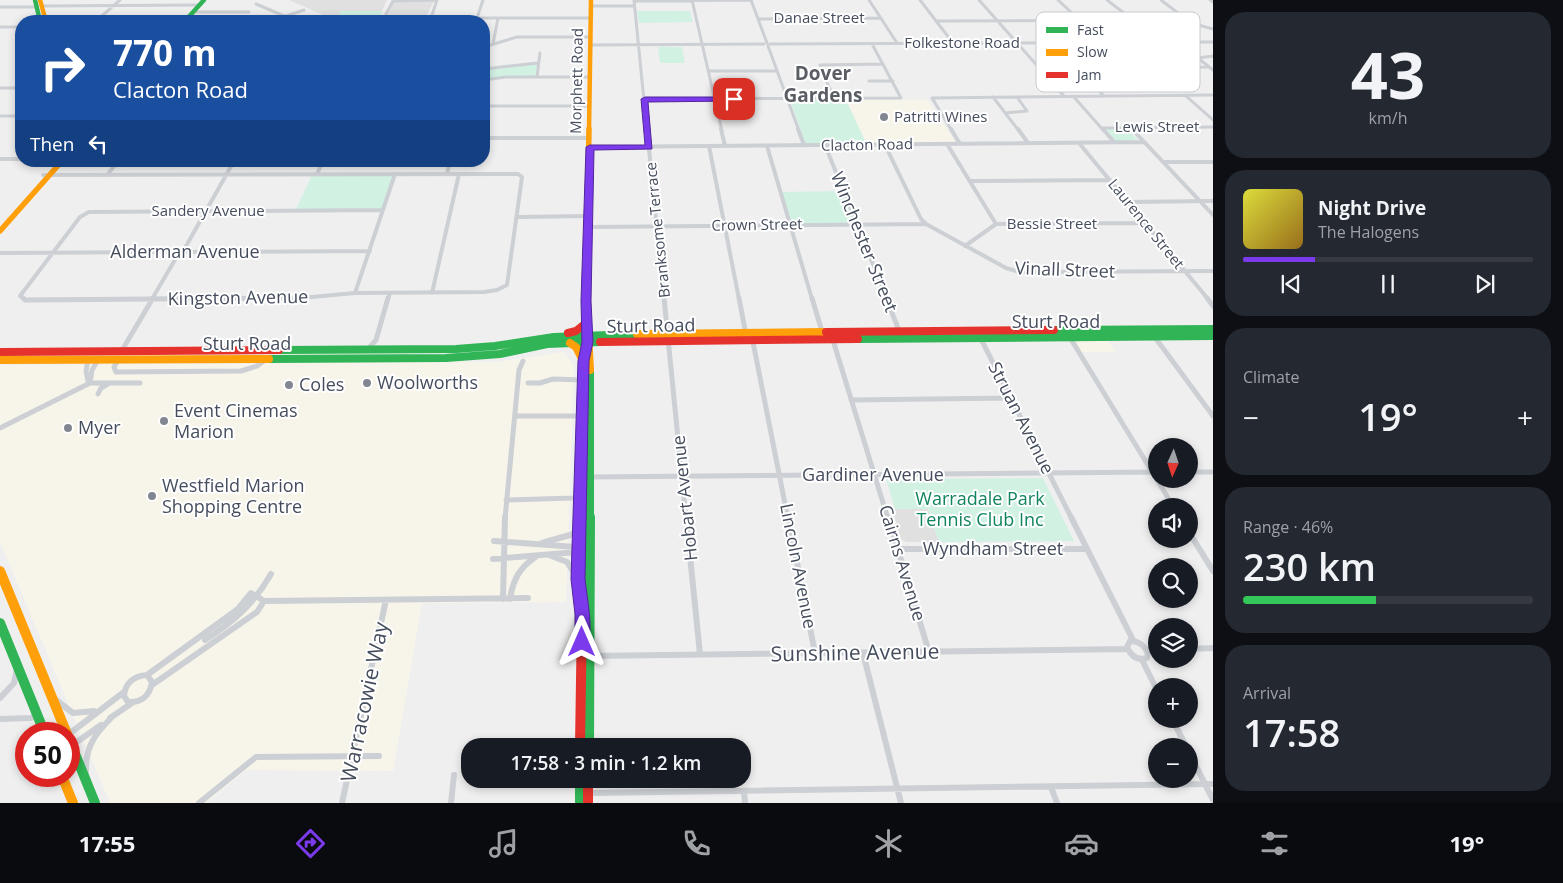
<!DOCTYPE html>
<html lang="en">
<head>
<meta charset="utf-8">
<style>
	body { margin:0; font-family:"Open Sans",sans-serif; background:#242831; color:#f1f3f6; height:100vh; display:flex; flex-direction:column; font-size:19px; white-space:nowrap }
	* { box-sizing:border-box; margin:0 }
	p { font-size:16px; color:#9ea1a6 }
	.icon { flex:none; width:28px; height:28px; fill:none; stroke:currentColor; stroke-width:2; stroke-linecap:round; stroke-linejoin:round }
	.map { position:relative; flex:1; overflow:hidden }
	.drawer { display:flex; flex-direction:column; gap:12px; padding:12px; background:#0d0f14; width:350px }
	.drawer>* { flex:none }
	.hud { position:absolute; left:15px; top:15px; width:475px; height:152px; border-radius:20px; box-shadow:0 2px 8px #0003; background:#1a4fa0; color:#fff; overflow:hidden }
	.needle { width:32px; rotate:183deg }
	.fabs { position:absolute; left:1148px; top:438px; display:grid; gap:10px }
	.fabs a { display:grid; place-items:center; width:50px; height:50px; border-radius:50%; background:#171b24; box-shadow:0 2px 8px #0003; font-size:25px }
	.speed { position:absolute; left:15px; top:722px; display:flex; gap:10px; font-size:25px; font-weight:700; text-align:center }
	.speed>* { display:grid; place-content:center; width:65px; height:65px; border-radius:50%; background:#171b24; box-shadow:0 2px 8px #0003; line-height:1 }
	.speed .limit { border:8px solid #d22; background:#fff; color:#111 }
	.pin { position:absolute; display:grid; place-items:center; width:42px; height:42px; color:#fff; margin:-21px; border-radius:10px; box-shadow:0 2px 8px #0006 }
	.me { position:absolute; width:55px; margin:-28px; rotate:0deg; stroke-linejoin:round; filter:drop-shadow(0 0 4px #0008) }
	.turn { display:flex; align-items:center; gap:18px; height:105px; padding:0 15px; font-size:22px }
	.turn .icon { width:65px; height:65px; stroke-width:2.5 }
	.turn b { display:block; font-size:35px; line-height:42px }
	.then { display:flex; align-items:center; height:48px; padding:0 15px; background:#0003; gap:10px; font-size:19px }
	.big { font-size:38px; font-weight:600; line-height:1.1 }
	.drawer .widget { flex:1; display:flex; flex-direction:column; justify-content:center; gap:8px; min-width:0; padding:0 18px; border-radius:20px; background:#242831 }
	.drawer .dial { align-items:center; gap:0 }
	.dial b { font-size:65px; line-height:1 }
	.song { display:flex; align-items:center; gap:15px }
	.cover { width:60px; height:60px; border-radius:8px; background:linear-gradient(135deg,hsl(60 70% 55%),hsl(40 70% 35%)) }
	.played { height:5px; border-radius:2px; background:linear-gradient(90deg,#7c3aed 25%,#363941 25%) }
	.keys { display:flex; justify-content:space-around; direction:ltr }
	.heat { display:flex; justify-content:space-between; align-items:center; font-size:28px; direction:ltr }
	.charge { height:8px; border-radius:4px; background:linear-gradient(90deg,#34c759 46%,#363941 0) }
	.trip { position:absolute; left:461px; top:738px; width:290px; height:50px; border-radius:20px; background:#171b24; box-shadow:0 2px 8px #0003; font-weight:600; line-height:50px; text-align:center }
	.dock { display:flex; height:80px; justify-content:space-around; align-items:center; background:#090b0e; color:#9ea1a6 }
	.dock .icon { width:35px; height:35px }
	.dock .active { color:#7c3aed }
	.dock b { font-size:22px; color:#f1f3f6 }
	main { display:flex; flex:1; min-height:0 }
	.map>svg:first-child { display:block }
</style>
</head>
<body>
<main>
<div class="map">
<svg width="1213" height="803" viewBox="0 0 1213 803">
	<rect width="100%" height="100%" fill="#f0efef"/>
	<!-- commercial -->
	<path fill="#f7f5ea" d="M 846,100 L 928,100 L 955,142 L 866,143 Z
		M 1107,339 L 1116,352 L 1082,352 L 1075,341 Z
		M 564,352 L 574,366 L 566,602 L 422,603 L 393,771 L 246,770 L 206,803 L 110,803 L 0,542 L 0,365 L 497,362 Z"/>
	<!-- education -->
	<path fill="#e1e0e1" d="M 289,0 L 387,0 L 382,11 L 341,11 L 337,21 Z
		M 434,1 L 424,21 L 393,21 L 388,13 L 393,2 Z
		M 892,509 L 928,509 L 939,542 L 906,542 L 901,539 Z"/>
	<!-- green -->
	<path fill="#d1f1e3" d="M 341,11 L 382,11 L 381,15 L 385,21 L 337,21 Z
		M 637,11 L 690,11 L 693,22 L 639,23 Z
		M 658,47 L 682,47 L 685,63 L 660,63 Z
		M 537,64 L 536,77 L 484,79 L 484,70 Z
		M 790,100 L 846,100 L 866,143 L 805,143 Z
		M 1106,129 L 1127,129 L 1138,140 L 1116,141 Z
		M 312,175 L 393,175 L 382,209 L 296,209 Z
		M 842,191 L 856,224 L 791,225 L 782,192 Z
		M 1043,478 L 1074,541 L 939,542 L 928,509 L 895,509 L 886,479 Z"/>
	<g fill="none" stroke-linecap="round" stroke-linejoin="round">
		<!-- street-far3 -->
		<path stroke="#cccfd3" stroke-width="3" d="M 634,0 L 647,131
			M 692,0 L 722,131
			M 751,0 L 767,43
			M 869,0 L 897,43
			M 920,0 L 953,43
			M 979,0 L 1064,96
			M 1058,0 L 1103,42
			M 1107,0 L 1133,20
			M 1161,0 L 1191,23 L 1213,29
			M 1210,0 L 1213,2
			M 634,1 L 751,0
			M 256,4 L 296,21
			M 42,6 L 199,5
			M 591,6 L 634,6
			M 0,7 L 37,7
			M 193,12 L 249,12
			M 477,18 L 483,0
			M 244,19 L 280,18 L 304,10
			M 758,19 L 880,18
			M 96,21 L 120,0
			M 391,21 L 386,14 L 393,1 L 437,0
			M 430,21 L 437,0
			M 431,21 L 477,18 L 591,18
			M 936,21 L 1186,20
			M 0,27 L 21,27
			M 1053,43 L 1104,96
			M 493,44 L 498,18
			M 770,44 L 1213,42
			M 591,45 L 764,44
			M 768,46 L 799,131
			M 484,47 L 517,37 L 591,37
			M 1213,56 L 1198,58 L 1213,70
			M 1077,68 L 1208,67
			M 484,69 L 538,63
			M 708,71 L 777,71
			M 537,77 L 540,53
			M 484,80 L 506,77 L 590,77
			M 869,81 L 893,81
			M 0,88 L 21,88
			M 1073,96 L 1104,131
			M 1186,96 L 1213,120
			M 993,97 L 1019,131
			M 645,99 L 901,98 L 872,44
			M 834,99 L 820,65 L 883,64
			M 484,106 L 590,106
			M 1005,113 L 1027,111 L 1017,97
			M 0,116 L 21,116
			M 1130,127 L 1133,131
			M 1101,128 L 1213,127
			M 952,131 L 932,98 L 1213,95"/>
		<!-- street-far2 -->
		<path stroke="#cccfd3" stroke-width="4" d="M 647,129 L 664,299
			M 721,129 L 725,146
			M 798,129 L 804,145
			M 951,129 L 960,144
			M 1018,129 L 1028,143
			M 1103,129 L 1114,142
			M 1132,129 L 1213,215
			M 484,138 L 590,138
			M 1079,143 L 1208,299
			M 947,144 L 996,224
			M 825,145 L 887,299
			M 885,145 L 921,219 L 926,224 L 1006,268 L 1019,272 L 1213,271
			M 709,146 L 739,299
			M 767,146 L 812,299
			M 590,147 L 1144,142
			M 0,159 L 21,159
			M 1163,162 L 1213,162
			M 108,174 L 118,161
			M 317,174 L 323,161
			M 447,174 L 450,161
			M 43,175 L 518,174 L 522,177 L 507,285 L 497,290 L 484,292 L 355,293 L 301,298 L 109,299
			M 970,181 L 1110,180
			M 1127,202 L 1213,201
			M 517,217 L 589,216
			M 589,227 L 926,224
			M 965,246 L 996,224 L 1145,223
			M 0,253 L 370,251
			M 355,293 L 395,174
			M 432,293 L 459,174
			M 24,299 L 20,296 L 80,217 L 89,212 L 383,210
			M 152,299 L 176,258 L 185,248 L 234,161
			M 388,299 L 390,293"/>
		<!-- street-far1 -->
		<path stroke="#cccfd3" stroke-width="5" d="M 23,298 L 25,300 L 282,298
			M 664,298 L 686,519
			M 739,298 L 746,335
			M 812,298 L 823,335
			M 886,298 L 900,333
			M 1207,298 L 1213,306
			M 751,332 L 788,519
			M 1069,336 L 1173,506
			M 1154,336 L 1213,416
			M 832,337 L 888,519
			M 980,337 L 1072,519
			M 368,349 L 376,340 L 388,298
			M 121,352 L 153,298
			M 88,360 L 86,371 L 88,381
			M 118,360 L 114,367 L 116,372 L 241,371 L 257,366 L 265,360
			M 90,383 L 92,370 L 98,360
			M 528,383 L 540,383 L 553,379 L 583,380
			M 98,394 L 101,388 L 108,384
			M 851,400 L 1011,398
			M 515,416 L 582,416
			M 0,428 L 90,383 L 140,383
			M 1189,472 L 1213,472
			M 589,477 L 1156,472
			M 506,500 L 573,498 L 580,495
			M 505,519 L 519,370 L 523,361"/>
		<!-- street -->
		<path stroke="#cccfd3" stroke-width="6" d="M 686,517 L 700,654
			M 788,517 L 815,653
			M 888,517 L 929,652
			M 1071,517 L 1133,640
			M 1189,532 L 1213,571
			M 494,541 L 589,548
			M 542,543 L 570,535 L 579,530
			M 898,549 L 1087,549
			M 549,555 L 567,562 L 577,577
			M 493,559 L 589,551
			M 503,599 L 505,517
			M 510,599 C 513,579 520,567 537,556
			M 1130,641 C 1139,641 1144,645 1148,653 L 1147,658 C 1137,661 1131,656 1127,647 Z
			M 1189,649 L 1213,648
			M 1147,650 L 1156,650
			M 863,653 L 901,803
			M 588,656 L 1128,649
			M 1142,660 L 1156,688
			M 147,675 L 238,609 L 251,593 L 264,601 L 528,598
			M 147,675 L 152,682 C 150,695 142,703 128,702 L 124,696 C 125,683 134,676 147,675 Z
			M 152,685 L 257,612 L 264,601
			M 0,698 L 14,683 L 17,669
			M 56,700 L 73,713 L 94,711
			M 110,718 L 132,703
			M 0,719 L 31,718 L 37,715
			M 1172,719 L 1186,746
			M 69,734 L 124,692
			M 71,746 L 101,725
			M 1189,752 L 1213,800
			M 86,772 C 85,747 95,734 112,717
			M 1051,787 L 1057,803
			M 744,791 L 745,803
			M 588,793 L 1213,784
			M 199,803 L 256,757 L 379,756
			M 342,803 L 386,600
			M 451,803 L 454,775"/>
		<!-- fast-far2 -->
		<path stroke="#30b455" stroke-width="4.5" d="M 35,0 L 40,21
			M 185,21 L 204,0"/>
		<!-- fast-far1 -->
		<path stroke="#30b455" stroke-width="8" d="M 1054,330 L 1213,329
			M 858,339 L 1213,336
			M 279,350 L 456,349 L 495,346 L 554,337 L 637,334
			M 269,359 L 446,358 L 500,354 L 547,344 L 600,342
			M 590,519 L 590,370"/>
		<!-- fast -->
		<path stroke="#30b455" stroke-width="10" d="M 0,623 L 45,734
			M 69,739 L 95,803
			M 589,746 L 590,517
			M 580,779 L 580,803"/>
		<!-- slow-far3 -->
		<path stroke="#ff9f0a" stroke-width="4.5" d="M 40,0 L 46,21
			M 589,131 L 591,0"/>
		<!-- slow-far2 -->
		<path stroke="#ff9f0a" stroke-width="5.5" d="M 0,231 L 62,161
			M 586,299 L 589,129"/>
		<!-- slow-far1 -->
		<path stroke="#ff9f0a" stroke-width="8" d="M 586,298 L 590,370
			M 637,334 L 826,332
			M 570,343 L 576,347 L 583,361
			M 0,360 L 269,359
			M 580,513 L 583,361 L 587,346"/>
		<!-- slow -->
		<path stroke="#ff9f0a" stroke-width="10" d="M 0,571 L 67,734
			M 62,776 L 73,803"/>
		<!-- jam-far1 -->
		<path stroke="#e5322d" stroke-width="8" d="M 826,332 L 1054,330
			M 568,333 L 576,331 L 587,322
			M 600,342 L 858,339
			M 0,352 L 279,350
			M 580,519 L 580,513"/>
		<!-- jam -->
		<path stroke="#e5322d" stroke-width="10" d="M 580,517 L 578,579 L 582,614 L 580,746
			M 588,779 L 588,803"/>
		<!-- street-bridge -->
		<path stroke="#cccfd3" stroke-width="6" d="M 205,640 C 233,622 254,604 271,574"/>
	</g>
	<!-- route -->
	<path fill="#7c3aed" stroke="#51269a" d="M 645,97 L 734,97 L 737,99 L 734,101 L 648,102 L 652,149 L 594,150 L 591,301 L 593,342 L 589,361 L 585,579 C 587,598 594,630 587,647 L 582,649 L 577,647 L 575,642 L 575,614 L 571,579 L 578,361 L 582,342 L 581,301 L 586,147 L 590,145 L 645,145 L 641,99 Z"/>
	<!-- markers -->
	<g fill="#818690" stroke="#fff" stroke-width="2">
		<circle cx="884" cy="117" r="5"/>
		<circle cx="367" cy="383" r="5"/>
		<circle cx="289" cy="385" r="5"/>
		<circle cx="164" cy="421" r="5"/>
		<circle cx="68" cy="428" r="5"/>
		<circle cx="152" cy="496" r="5"/>
	</g>
	<g text-anchor="middle" stroke-width="4" stroke-linejoin="round" paint-order="stroke">
		<!-- far-street labels -->
		<g font-size="15" fill="#454d5d" stroke="#fff">
			<text x="819" y="23">Danae Street</text>
			<text x="962" y="48">Folkestone Road</text>
			<text transform="translate(577 81) rotate(-89)" y="5">Morphett Road</text>
			<text x="1157" y="132">Lewis Street</text>
			<text transform="translate(867 145) rotate(-1)" y="5">Clacton Road</text>
			<text x="208" y="216">Sandery Avenue</text>
			<text x="1052" y="229">Bessie Street</text>
			<text transform="translate(1146 224) rotate(51)" y="5">Laurence Street</text>
			<text transform="translate(757 225) rotate(-1)" y="5">Crown Street</text>
			<text transform="translate(658 230) rotate(-96)" y="5">Branksome Terrace</text>
		</g>
		<!-- far-poi labels -->
		<g font-size="15" fill="#454d5d" stroke="#fff" text-anchor="start">
			<text x="894" y="122">Patritti Wines</text>
		</g>
		<!-- street labels -->
		<g font-size="18" fill="#454d5d" stroke="#fff">
			<text transform="translate(864 242) rotate(68)" y="6">Winchester Street</text>
			<text x="185" y="258">Alderman Avenue</text>
			<text transform="translate(1065 270) rotate(2)" y="6">Vinall Street</text>
			<text transform="translate(238 298) rotate(-1)" y="6">Kingston Avenue</text>
			<text x="1056" y="328">Sturt Road</text>
			<text transform="translate(651 326) rotate(-1)" y="6">Sturt Road</text>
			<text x="247" y="350">Sturt Road</text>
			<text transform="translate(1021 418) rotate(63)" y="6">Struan Avenue</text>
			<text x="873" y="481">Gardiner Avenue</text>
			<text transform="translate(685 498) rotate(-96)" y="6">Hobart Avenue</text>
			<text x="993" y="555">Wyndham Street</text>
			<text transform="translate(902 563) rotate(73)" y="6">Cairns Avenue</text>
			<text transform="translate(798 566) rotate(79)" y="6">Lincoln Avenue</text>
		</g>
		<!-- poi labels -->
		<g font-size="18" fill="#454d5d" stroke="#fff" text-anchor="start">
			<text x="377" y="389">Woolworths</text>
			<text x="299" y="391">Coles</text>
			<text x="174" y="417">Event Cinemas<tspan x="174" dy="21">Marion</tspan></text>
			<text x="78" y="434">Myer</text>
			<text x="162" y="492">Westfield Marion<tspan x="162" dy="21">Shopping Centre</tspan></text>
		</g>
		<!-- park labels -->
		<g font-size="18" fill="#10845e" stroke="#fff">
			<text x="980" y="505">Warradale Park<tspan x="980" dy="21">Tennis Club Inc</tspan></text>
		</g>
		<!-- far-district labels -->
		<g font-size="19" font-weight="bold" fill="#5a5d64" stroke="#fff">
			<text x="823" y="80">Dover<tspan x="823" dy="22">Gardens</tspan></text>
		</g>
		<!-- near-street labels -->
		<g font-size="21" fill="#454d5d" stroke="#fff">
			<text transform="translate(855 653) rotate(-1)" y="7">Sunshine Avenue</text>
			<text transform="translate(365 702) rotate(-78)" y="7">Warracowie Way</text>
		</g>
	</g>
	<!-- legend -->
	<rect x="1036" y="12" width="164" height="80" rx="8" fill="#fff" stroke="#c7cace" stroke-width="1"/>
	<rect x="1046" y="27" width="22" height="6" fill="#30b455"/>
	<rect x="1046" y="49" width="22" height="7" fill="#ff9f0a"/>
	<rect x="1046" y="72" width="22" height="6" fill="#e5322d"/>
	<g font-size="14" fill="#454d5d">
		<text x="1077" y="35">Fast</text>
		<text x="1077" y="57">Slow</text>
		<text x="1077" y="80">Jam</text>
	</g>
</svg>
<div class="fabs">
<a><svg class="needle" viewBox="-14 -14 28 28"><path d="M0-13l5 13h-10z" fill="#e53935"/><path d="M0 13l5-13h-10z" fill="#9ea1a6"/></svg></a>
<a><svg class="icon" aria-label="sound" viewBox="0 0 24 24"><path d="M4 9h4l5-4v14l-5-4H4zM17 9q2 3 0 6"/></svg></a>
<a><svg class="icon" aria-label="search" viewBox="0 0 24 24"><circle cx="10" cy="10" r="6"/><path d="M15 15l6 6"/></svg></a>
<a><svg class="icon" aria-label="layers" viewBox="0 0 24 24"><path d="M12 4l9 5-9 5-9-5zM3 14l9 5 9-5"/></svg></a>
<a>+</a>
<a>−</a>
</div>
<div class="speed"><div class="limit">50</div></div>
<div class="pin" style="left:734px;top:99px;background:#d93025"><svg class="icon" aria-label="arrive" viewBox="0 0 24 24"><path d="M6 21V4h12l-3 4 3 4H6"/></svg></div>
<svg class="me" style="left:582px;top:642px" viewBox="-20 -20 40 40"><path d="M0-17L14 15 0 8-14 15z" fill="#7c3aed" stroke="#fff" stroke-width="4"/></svg>
<div class="trip">17:58 · 3 min · 1.2 km</div>
<div class="hud">
<div class="turn"><svg class="icon" aria-label="right" viewBox="0 0 24 24"><path d="M7 20v-9h11M14 6l5 5-5 5"/></svg><div><b>770 m</b>Clacton Road</div></div>
<div class="then">Then<svg class="icon" aria-label="left" viewBox="0 0 24 24"><path d="M17 20v-9H6M10 6l-5 5 5 5"/></svg></div>
</div>
</div>
<section class="drawer">
<div class="widget dial"><b>43</b><p>km/h</p></div>
<div class="widget">
<div class="song"><i class="cover"></i><div><b>Night Drive</b><p>The Halogens</p></div></div>
<div class="played"></div>
<div class="keys"><svg class="icon" aria-label="previous" viewBox="0 0 24 24"><path d="M18 5L8 12l10 7zM5 5v14"/></svg><svg class="icon" aria-label="pause" viewBox="0 0 24 24"><path d="M8 5v14M16 5v14"/></svg><svg class="icon" aria-label="next" viewBox="0 0 24 24"><path d="M6 5l10 7-10 7zM19 5v14"/></svg></div>
</div>
<div class="widget"><p>Climate</p>
<div class="heat"><a>−</a><b class="big">19°</b><a>+</a></div>
</div>
<div class="widget"><p>Range · 46%</p><b class="big">230 km</b><div class="charge"></div></div>
<div class="widget"><p>Arrival</p><b class="big">17:58</b></div>
</section>
</main>
<nav class="dock">
<b>17:55</b>
<svg class="icon active" aria-label="directions" viewBox="0 0 24 24"><path d="M12 3l9 9-9 9-9-9zM9 14v-3h6M13 9l2 2-2 2"/></svg>
<svg class="icon" aria-label="music" viewBox="0 0 24 24"><path d="M9 18V5l10-2v13"/><circle cx="6" cy="18" r="3"/><circle cx="16" cy="16" r="3"/></svg>
<svg class="icon" aria-label="phone" viewBox="0 0 24 24"><path d="M5 4h4l2 5-3 2q2 4 5 5l2-3 5 2v4C11 20 4 13 5 4z"/></svg>
<svg class="icon" aria-label="climate" viewBox="0 0 24 24"><path d="M12 3v18M4 7l16 10M4 17L20 7"/></svg>
<svg class="icon" aria-label="car" viewBox="0 0 24 24"><path d="M5 17H2v-5l4-1 3-4h7l3 4 3 1v5h-3M9 17h6M6 11h13"/><circle cx="7" cy="17" r="2"/><circle cx="17" cy="17" r="2"/></svg>
<svg class="icon" aria-label="filters" viewBox="0 0 24 24"><path d="M4 7h16M4 17h16"/><circle cx="9" cy="7" r="2"/><circle cx="15" cy="17" r="2"/></svg>
<b>19°</b>
</nav>
</body>
</html>
